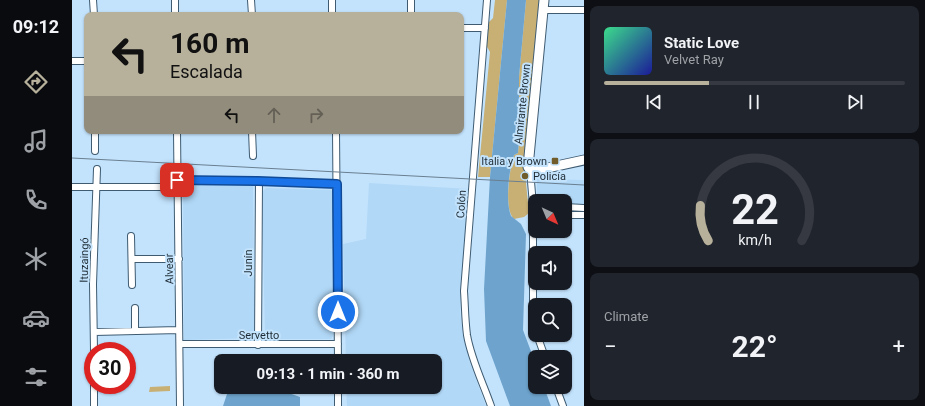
<!DOCTYPE html>
<html lang="en">
<head>
<meta charset="utf-8">
<style>
	body { margin:0; font-family:Roboto,sans-serif; background:#20242c; color:#f1f3f6; height:100vh; display:flex; flex-direction:column; font-size:15px; white-space:nowrap }
	* { box-sizing:border-box; margin:0 }
	p { font-size:13px; color:#9ea1a6 }
	.icon { flex:none; width:22px; height:22px; fill:none; stroke:currentColor; stroke-width:2; stroke-linecap:round; stroke-linejoin:round }
	.map { position:relative; flex:1; overflow:hidden }
	.details { display:flex; flex-direction:column; gap:6px; padding:6px; background:#0d0f14; width:341px }
	.details>* { flex:none }
	.hud { position:absolute; left:12px; top:12px; width:380px; height:122px; border-radius:8px; box-shadow:0 1px 3px #0004; background:#b7b09b; color:#111; overflow:hidden }
	.needle { width:26px; rotate:136deg }
	.buttons { position:absolute; left:456px; top:194px; display:grid; gap:8px }
	.buttons a { display:grid; place-items:center; width:44px; height:44px; border-radius:8px; background:#171b24; box-shadow:0 1px 3px #0004; font-size:20px }
	.speed { position:absolute; left:12px; top:342px; display:flex; gap:8px; font-size:20px; font-weight:700; text-align:center }
	.speed>* { display:grid; place-content:center; width:52px; height:52px; border-radius:50%; background:#171b24; box-shadow:0 1px 3px #0004; line-height:1 }
	.speed .limit { border:6px solid #d22; background:#fff; color:#111 }
	.pin { position:absolute; display:grid; place-items:center; width:34px; height:34px; color:#fff; margin:-17px; border-radius:8px; box-shadow:0 2px 6px #0006 }
	.me { position:absolute; width:44px; margin:-22px; rotate:0deg; stroke-linejoin:round; filter:drop-shadow(0 0 3px #0008) }
	.turn { display:flex; align-items:center; gap:14px; height:84px; padding:0 20px; font-size:18px }
	.turn .icon { width:52px; height:52px; stroke-width:2.5 }
	.turn b { display:block; font-size:28px; line-height:34px }
	.lanes { display:flex; align-items:center; height:38px; padding:0 20px; background:#0003; justify-content:center; gap:20px; direction:ltr }
	.lanes .off { opacity:.35 }
	.big { font-size:30px; font-weight:700; line-height:1.1 }
	.details .widget { flex:1; display:flex; flex-direction:column; justify-content:center; gap:6px; min-width:0; padding:0 14px; border-radius:8px; background:#20242c }
	.details .dial { align-items:center; gap:0 }
	.dial svg { height:104px; overflow:visible; fill:none; stroke:#363941; stroke-width:7; stroke-linecap:round; text-anchor:middle }
	.dial text { fill:#f1f3f6; stroke:none }
	.song { display:flex; align-items:center; gap:12px }
	.cover { width:48px; height:48px; border-radius:6px; background:linear-gradient(135deg,hsl(150 70% 55%),hsl(240 70% 35%)) }
	.played { height:4px; border-radius:2px; background:linear-gradient(90deg,#b7b09b 35%,#363941 35%) }
	.keys { display:flex; justify-content:space-around; direction:ltr }
	.heat { display:flex; justify-content:space-between; align-items:center; font-size:22px; direction:ltr }
	.trip { position:absolute; left:142px; top:354px; width:228px; height:40px; border-radius:8px; background:#171b24; box-shadow:0 1px 3px #0004; font-weight:700; line-height:40px; text-align:center }
	main { display:flex; flex:1; min-height:0 }
	.tab-bar { display:flex; flex-direction:column; width:72px; justify-content:space-around; align-items:center; background:#090b0e; color:#9ea1a6 }
	.tab-bar .icon { width:28px; height:28px }
	.tab-bar .selected { color:#b7b09b }
	.tab-bar b { font-size:18px; color:#f1f3f6 }
	.map>svg:first-child { display:block }
</style>
</head>
<body>
<main>
<nav class="tab-bar">
<b>09:12</b>
<svg class="icon selected" aria-label="directions" viewBox="0 0 24 24"><path d="M12 3l9 9-9 9-9-9zM9 14v-3h6M13 9l2 2-2 2"/></svg>
<svg class="icon" aria-label="music" viewBox="0 0 24 24"><path d="M9 18V5l10-2v13"/><circle cx="6" cy="18" r="3"/><circle cx="16" cy="16" r="3"/></svg>
<svg class="icon" aria-label="phone" viewBox="0 0 24 24"><path d="M5 4h4l2 5-3 2q2 4 5 5l2-3 5 2v4C11 20 4 13 5 4z"/></svg>
<svg class="icon" aria-label="climate" viewBox="0 0 24 24"><path d="M12 3v18M4 7l16 10M4 17L20 7"/></svg>
<svg class="icon" aria-label="car" viewBox="0 0 24 24"><path d="M5 17H2v-5l4-1 3-4h7l3 4 3 1v5h-3M9 17h6M6 11h13"/><circle cx="7" cy="17" r="2"/><circle cx="17" cy="17" r="2"/></svg>
<svg class="icon" aria-label="filters" viewBox="0 0 24 24"><path d="M4 7h16M4 17h16"/><circle cx="9" cy="7" r="2"/><circle cx="15" cy="17" r="2"/></svg>
</nav>
<div class="map">
<svg width="512" height="406" viewBox="0 0 512 406">
	<rect width="100%" height="100%" fill="#c3e3fd"/>
	<!-- built -->
	<path fill="#b1d8f7" d="M 465,179 L 512,180 L 512,206 L 493,204 L 493,201 L 465,201 Z
		M 297,183 L 397,189 L 388,312 L 391,335 L 398,363 L 414,406 L 275,406 L 274,387 L 363,387 L 363,361 L 274,361 L 271,244 L 294,239 Z
		M 111,184 L 181,185 L 183,338 L 112,340 Z
		M 194,188 L 259,190 L 261,193 L 261,336 L 259,339 L 193,339 L 190,192 Z"/>
	<!-- green -->
	<path fill="#c8b075" d="M 423,0 L 435,0 L 418,177 L 406,177 L 418,52 L 414,45 L 417,22 L 421,18 Z
		M 454,0 L 467,0 L 452,163 L 457,213 L 452,217 L 442,219 C 431,209 438,167 442,155 L 446,153 L 450,101 L 447,97 L 447,77 Z
		M 98,386 L 98,391 L 77,392 L 78,387 Z"/>
	<!-- water -->
	<path fill="#6da3cc" d="M 435,0 L 454,0 L 447,77 L 447,97 L 450,101 L 446,153 L 442,155 C 437,170 433,201 439,216 L 449,224 L 454,234 L 451,330 L 463,362 L 463,387 L 472,387 L 479,406 L 438,406 L 414,341 L 412,289 L 418,177 Z
		M 214,392 L 228,397 L 228,406 L 151,406 L 155,394 Z"/>
	<g fill="none" stroke-linecap="round" stroke-linejoin="round">
		<defs>
			<path id="street" d="M 21,0 L 22,15
				M 103,0 L 103,15
				M 179,0 L 180,15
				M 260,0 L 260,15
				M 339,0 L 339,15
				M 415,0 L 392,291 C 393,305 393,320 395,335 C 399,359 411,383 419,406
				M 471,10 L 512,10
				M 389,28 L 413,28
				M 0,61 L 15,61
				M 23,131 L 23,151
				M 105,131 L 108,406
				M 180,131 L 181,156
				M 264,131 L 266,361
				M 458,170 L 461,205 L 461,322 L 463,330
				M 105,180 L 187,181 L 265,184
				M 0,187 L 106,187
				M 493,207 L 512,208
				M 493,215 L 512,215
				M 59,236 L 60,285
				M 60,259 L 107,259
				M 63,331 L 63,308
				M 22,332 L 107,330
				M 465,335 L 473,357
				M 108,344 L 266,344
				M 186,345 L 187,181
				M 22,351 L 21,284 L 25,169
				M 22,385 L 22,406
				M 266,387 L 266,406
				M 484,387 L 491,406"/>
			<path id="secondary" d="M 472,0 L 456,167 L 458,170 L 466,170 L 512,160"/>
		</defs>
		<!-- street casing -->
		<use href="#street" stroke="#3e5b71" stroke-width="8"/>
		<!-- secondary casing -->
		<use href="#secondary" stroke="#3e5b71" stroke-width="11"/>
		<!-- street -->
		<use href="#street" stroke="#fff" stroke-width="6"/>
		<!-- secondary -->
		<use href="#secondary" stroke="#fff" stroke-width="9"/>
		<!-- tram -->
		<path stroke="#6a7f90" stroke-width="1" d="M 0,158 L 512,185"/>
	</g>
	<g fill="none" stroke-linecap="round" stroke-linejoin="round">
		<defs>
			<path id="route" d="M 105,180 L 186,181 L 265,184 L 266,312"/>
		</defs>
		<!-- route casing -->
		<use href="#route" stroke="#114b97" stroke-width="10"/>
		<!-- route -->
		<use href="#route" stroke="#1a73e8" stroke-width="7"/>
	</g>
	<!-- markers -->
	<g fill="#705d2b" stroke="#c3e3fd" stroke-width="1.5">
		<rect x="479" y="157" width="8" height="8" rx="2"/>
		<circle cx="453" cy="176" r="4"/>
	</g>
	<g text-anchor="middle" stroke-width="4" stroke-linejoin="round" paint-order="stroke">
		<!-- street labels -->
		<g font-size="11" fill="#1f2c35" stroke="#c3e3fd">
			<text transform="translate(450 104) rotate(-84)" y="4">Almirante Brown</text>
			<text transform="translate(389 204) rotate(-86)" y="4">Colón</text>
			<text transform="translate(12 260) rotate(-89)" y="4">Ituzaingó</text>
			<text transform="translate(176 263) rotate(-90)" y="4">Junín</text>
			<text transform="translate(97 269) rotate(-91)" y="4">Alvear</text>
			<text x="187" y="339">Servetto</text>
		</g>
		<!-- poi labels -->
		<g font-size="11" fill="#1f2c35" stroke="#c3e3fd" text-anchor="end">
			<text x="475" y="165">Italia y Brown</text>
			<text x="461" y="180" text-anchor="start">Policía</text>
		</g>
	</g>
</svg>
<div class="buttons">
<a><svg class="needle" viewBox="-14 -14 28 28"><path d="M0-13l5 13h-10z" fill="#e53935"/><path d="M0 13l5-13h-10z" fill="#9ea1a6"/></svg></a>
<a><svg class="icon" aria-label="sound" viewBox="0 0 24 24"><path d="M4 9h4l5-4v14l-5-4H4zM17 9q2 3 0 6"/></svg></a>
<a><svg class="icon" aria-label="search" viewBox="0 0 24 24"><circle cx="10" cy="10" r="6"/><path d="M15 15l6 6"/></svg></a>
<a><svg class="icon" aria-label="layers" viewBox="0 0 24 24"><path d="M12 4l9 5-9 5-9-5zM3 14l9 5 9-5"/></svg></a>
</div>
<div class="speed"><div class="limit">30</div></div>
<div class="pin" style="left:105px;top:180px;background:#d93025"><svg class="icon" aria-label="arrive" viewBox="0 0 24 24"><path d="M6 21V4h12l-3 4 3 4H6"/></svg></div>
<svg class="me" style="left:266px;top:312px" viewBox="-20 -20 40 40"><circle r="17" fill="#1a73e8" stroke="#fff" stroke-width="3"/><path d="M0-11L8 9 0 5-8 9z" fill="#fff"/></svg>
<div class="trip">09:13 · 1 min · 360 m</div>
<div class="hud">
<div class="turn"><svg class="icon" aria-label="left" viewBox="0 0 24 24"><path d="M17 20v-9H6M10 6l-5 5 5 5"/></svg><div><b>160 m</b>Escalada</div></div>
<div class="lanes"><svg class="icon" aria-label="left" viewBox="0 0 24 24"><path d="M17 20v-9H6M10 6l-5 5 5 5"/></svg><svg class="icon off" aria-label="ahead" viewBox="0 0 24 24"><path d="M12 20V5M6 11l6-6 6 6"/></svg><svg class="icon off" aria-label="right" viewBox="0 0 24 24"><path d="M7 20v-9h11M14 6l5 5-5 5"/></svg></div>
</div>
</div>
<section class="details">
<div class="widget">
<div class="song"><i class="cover"></i><div><b>Static Love</b><p>Velvet Ray</p></div></div>
<div class="played"></div>
<div class="keys"><svg class="icon" aria-label="previous" viewBox="0 0 24 24"><path d="M18 5L8 12l10 7zM5 5v14"/></svg><svg class="icon" aria-label="pause" viewBox="0 0 24 24"><path d="M8 5v14M16 5v14"/></svg><svg class="icon" aria-label="next" viewBox="0 0 24 24"><path d="M6 5l10 7-10 7zM19 5v14"/></svg></div>
</div>
<div class="widget dial"><svg viewBox="0 0 100 80">
<path d="M14 69A42 42 0 1 1 86 69"/>
<path d="M14 69A42 42 0 0 1 8 42" stroke="#b7b09b"/>
<text x="50" y="56" font-size="32" font-weight="700">22</text>
<text x="50" y="72" font-size="11">km/h</text>
</svg></div>
<div class="widget"><p>Climate</p>
<div class="heat"><a>−</a><b class="big">22°</b><a>+</a></div>
</div>
</section>
</main>
</body>
</html>
